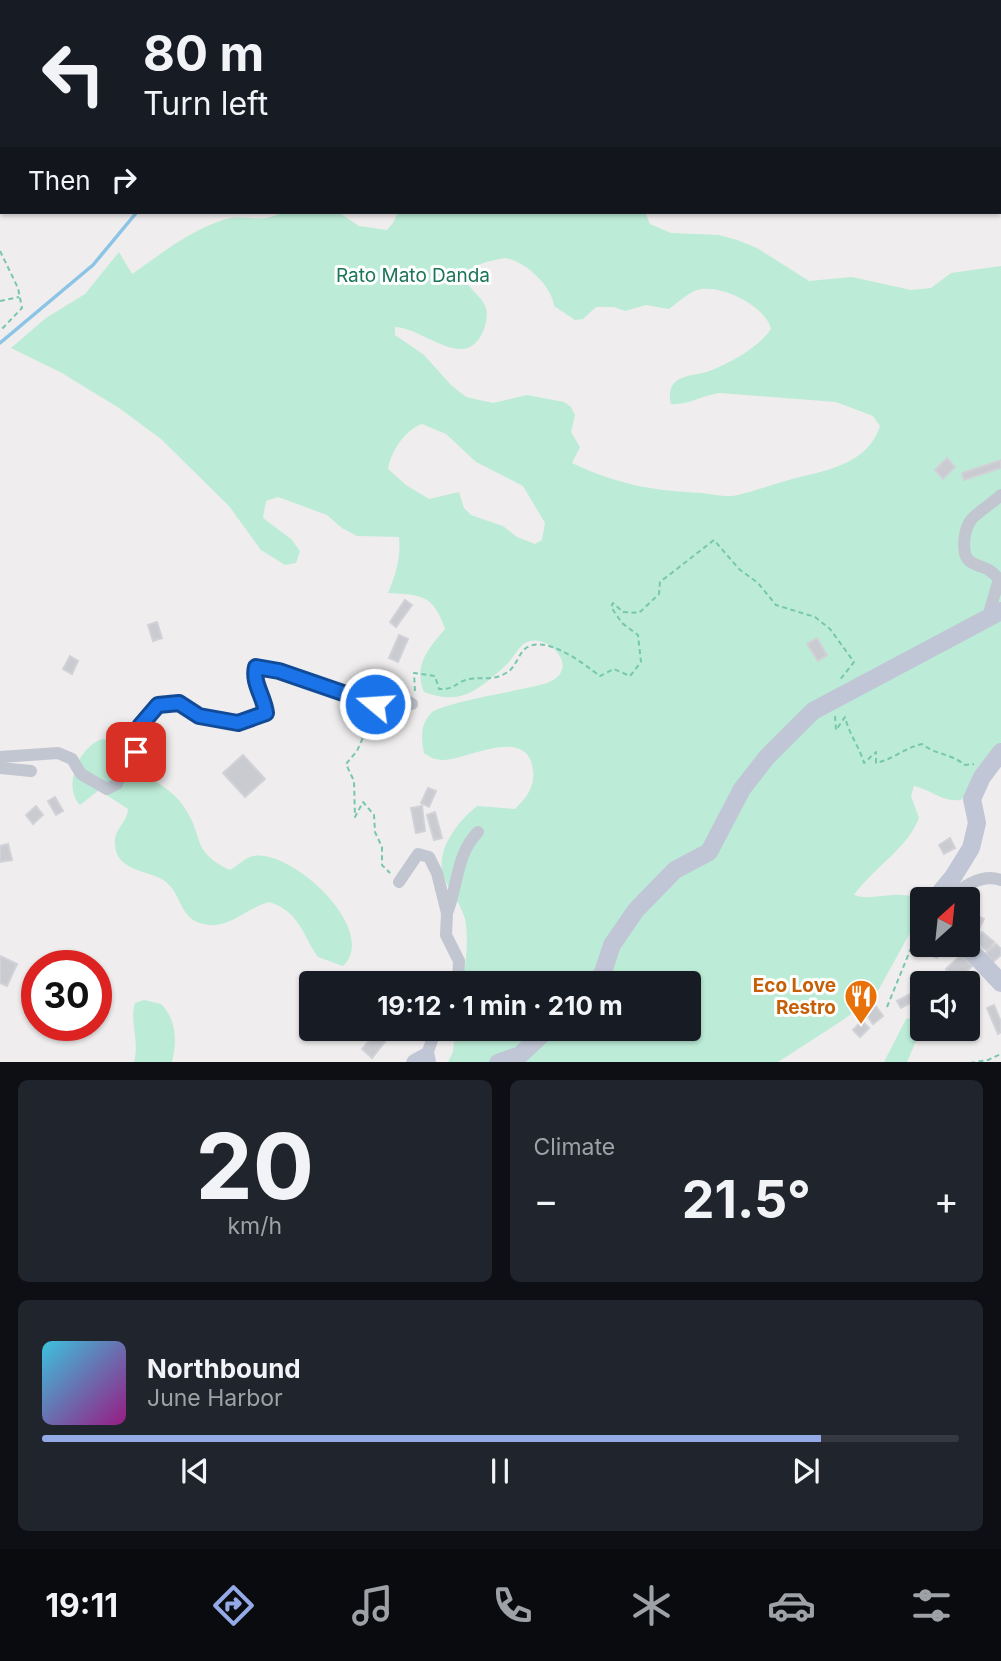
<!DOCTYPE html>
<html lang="en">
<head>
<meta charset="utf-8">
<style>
	body { margin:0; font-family:Inter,sans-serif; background:#20242c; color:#f1f3f6; height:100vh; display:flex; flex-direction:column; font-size:26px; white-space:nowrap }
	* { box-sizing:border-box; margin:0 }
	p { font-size:23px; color:#9ea1a6 }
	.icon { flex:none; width:38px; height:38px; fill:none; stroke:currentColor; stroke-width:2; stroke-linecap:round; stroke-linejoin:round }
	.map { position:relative; height:1062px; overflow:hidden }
	.sheet { display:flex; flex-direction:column; gap:18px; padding:18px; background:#0d0f14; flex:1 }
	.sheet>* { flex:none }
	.top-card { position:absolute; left:0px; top:0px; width:1001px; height:214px; box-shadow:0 2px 5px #0004; background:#171b24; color:#f1f3f6; overflow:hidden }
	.needle { width:46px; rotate:27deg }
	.fabs { position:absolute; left:910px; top:887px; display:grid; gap:14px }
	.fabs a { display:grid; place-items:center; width:70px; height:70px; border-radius:7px; background:#171b24; box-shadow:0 2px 5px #0004; font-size:35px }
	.speed { position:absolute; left:21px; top:950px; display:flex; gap:14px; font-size:35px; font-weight:700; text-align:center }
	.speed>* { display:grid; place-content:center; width:91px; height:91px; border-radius:50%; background:#171b24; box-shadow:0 2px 5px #0004; line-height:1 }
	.speed .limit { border:10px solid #d22; background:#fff; color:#111 }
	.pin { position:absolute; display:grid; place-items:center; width:60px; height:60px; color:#fff; margin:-30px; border-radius:14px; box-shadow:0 4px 10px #0006 }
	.me { position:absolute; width:77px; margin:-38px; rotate:288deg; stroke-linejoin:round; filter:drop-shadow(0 0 5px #0008) }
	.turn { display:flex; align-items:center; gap:24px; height:147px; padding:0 28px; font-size:32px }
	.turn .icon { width:91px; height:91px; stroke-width:2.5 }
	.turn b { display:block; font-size:49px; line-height:60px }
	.then { display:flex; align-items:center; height:66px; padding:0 28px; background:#0003; gap:14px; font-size:26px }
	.big { font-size:52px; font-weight:700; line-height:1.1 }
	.sheet .tile { flex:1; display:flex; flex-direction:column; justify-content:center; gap:10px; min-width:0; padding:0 24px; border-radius:10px; background:#20242c }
	.sheet .dial { align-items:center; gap:0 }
	.dial b { font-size:91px; line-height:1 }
	.song { display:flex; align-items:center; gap:21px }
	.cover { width:84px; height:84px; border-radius:10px; background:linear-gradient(135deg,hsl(190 70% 55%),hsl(310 70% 35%)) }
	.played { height:7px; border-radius:4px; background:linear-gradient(90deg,#94aae7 85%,#363941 85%) }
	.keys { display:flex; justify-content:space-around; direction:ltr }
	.heat { display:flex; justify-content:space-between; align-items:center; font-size:38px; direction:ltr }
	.sheet .tiles { flex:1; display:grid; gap:18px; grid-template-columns:1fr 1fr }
	.tile:last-child { grid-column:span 2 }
	.trip { position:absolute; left:299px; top:971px; width:402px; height:70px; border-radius:7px; background:#171b24; box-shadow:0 2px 5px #0004; font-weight:700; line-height:70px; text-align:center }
	.tab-bar { display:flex; height:112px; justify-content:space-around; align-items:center; background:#090b0e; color:#9ea1a6 }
	.tab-bar .icon { width:49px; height:49px }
	.tab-bar .active { color:#94aae7 }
	.tab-bar b { font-size:32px; color:#f1f3f6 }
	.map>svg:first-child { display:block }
</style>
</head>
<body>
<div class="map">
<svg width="1001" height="1063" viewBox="0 0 1001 1063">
	<rect width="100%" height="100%" fill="#efeded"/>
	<!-- green -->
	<path fill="#bcecd7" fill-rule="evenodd" d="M 282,212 L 338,212 L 359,226 L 387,230 L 393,223 L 398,212 L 645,212 L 650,224 L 671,233 L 719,235 L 737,240 L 757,248 L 809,281 L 852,277 L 911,290 L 931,288 L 951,273 L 1001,266 L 1001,765 L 987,770 L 961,800 C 941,802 932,790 914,786 L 911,796 L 919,818 C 907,849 874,867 854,895 C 874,902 892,889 918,898 L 921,905 L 916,922 L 875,996 L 843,1020 L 778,1062 L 448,1062 L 453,1052 L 455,1029 L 690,1029 L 690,984 L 462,983 C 466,963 469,940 465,919 C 461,904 451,893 445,880 C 433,853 456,823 477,806 L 515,809 C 526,798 535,787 533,771 C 529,724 467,760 444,760 C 436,760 431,758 424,753 C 421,739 420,725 431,713 C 441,703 523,690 544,684 C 586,671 547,630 525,643 C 517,648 512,661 504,667 C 478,690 461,706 424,692 C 413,666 428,649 445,629 C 433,594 422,595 388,593 C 396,574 401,558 399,537 L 357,536 L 342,528 L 327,515 L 278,497 L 266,501 L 263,518 L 291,539 L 300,551 L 296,563 L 285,565 L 261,550 L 229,506 L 161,439 L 119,408 L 62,373 L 11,348 L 46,318 L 85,294 L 119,252 L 132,274 C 161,254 189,231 223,220 C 243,213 262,225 282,212 ZM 505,258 C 525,261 552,286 554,306 L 575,320 L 583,319 L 596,307 L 614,307 L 625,311 L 646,305 L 669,309 C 677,303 688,293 697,290 C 720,283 766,306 771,329 C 759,347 732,362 712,370 C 700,375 683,374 674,383 C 669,389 669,397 671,404 C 686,406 703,395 720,393 L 836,402 L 873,416 L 880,426 C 868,462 833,469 800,477 C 779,482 759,490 738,495 C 727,498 712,494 701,493 C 650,490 619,485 572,463 L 580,447 L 571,432 L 575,415 L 571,407 L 564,402 L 527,395 L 493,403 L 466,397 L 451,385 L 424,355 L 395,335 L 395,327 C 423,327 467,375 484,329 C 493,302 479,300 466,282 C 471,262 487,262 505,258 ZM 422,424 L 446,434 L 476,462 L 523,486 L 545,523 L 542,540 L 535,544 L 517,537 L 503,526 L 471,515 L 464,508 L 459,492 L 429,499 L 406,485 L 388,469 C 391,451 405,430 422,424 Z
		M 102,739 C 118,741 123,755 134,765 C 149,779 173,789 184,807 C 205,837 190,851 230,870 C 238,866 244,858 253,856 C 293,849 380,931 343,966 L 318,957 C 302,934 299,911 269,902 C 249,907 231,927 210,925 C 178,922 184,897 166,882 C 152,870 115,873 115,843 C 114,829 127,823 128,809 L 99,790 L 80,805 C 62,786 79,747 102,739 Z
		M 144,1000 L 161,1004 C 177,1020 177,1042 172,1062 L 134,1062 C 140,1040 129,1022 135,1003 Z
		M 910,1018 L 922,1027 L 907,1062 L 884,1062 L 906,1019 Z"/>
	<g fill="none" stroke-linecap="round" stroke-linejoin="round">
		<!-- stream -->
		<path stroke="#8cc4e6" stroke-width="3.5" d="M 263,0 L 263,2
			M 0,343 L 93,265 L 137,212"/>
	</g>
	<!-- building -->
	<path fill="#cacbd1" stroke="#d1d2d8" stroke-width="2" d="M 947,458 L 955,467 L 943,479 L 935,470 Z
		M 1001,460 L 1001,468 L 964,480 L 962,473 Z
		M 405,600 L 412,605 L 396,627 L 390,622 Z
		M 157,622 L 162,638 L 153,641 L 148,625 Z
		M 399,635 L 408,639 L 398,662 L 389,658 Z
		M 817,638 L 827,655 L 818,661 L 807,644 Z
		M 70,656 L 78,661 L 72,674 L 63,669 Z
		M 243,755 L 265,779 L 245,797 L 223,773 Z
		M 428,788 L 436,791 L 429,807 L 421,803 Z
		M 55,797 L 63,811 L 56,815 L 48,801 Z
		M 36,806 L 43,815 L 33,824 L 26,815 Z
		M 422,806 L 425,831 L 416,833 L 411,808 Z
		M 435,812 L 442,838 L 434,840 L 427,815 Z
		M 950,838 L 955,848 L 944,854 L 939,845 Z
		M 8,844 L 12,860 L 0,862 L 0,846 Z
		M 969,912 L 984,919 L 974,939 L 968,936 Z
		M 982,932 L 994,942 L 987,951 L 975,941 Z
		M 996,944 L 1001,949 L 1001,955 L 993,962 L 986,953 Z
		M 923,945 L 943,945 L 937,958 L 920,950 Z
		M 961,955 L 972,966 L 957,981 L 946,969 Z
		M 0,956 L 17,964 L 7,986 L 0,983 Z
		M 912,993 L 916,1000 L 901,1008 L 897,1001 Z
		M 875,1005 L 883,1016 L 873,1024 L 865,1013 Z
		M 994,1005 L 1001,1022 L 1001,1032 L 998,1034 L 987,1008 Z
		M 862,1021 L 869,1028 L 860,1037 L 853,1030 Z
		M 379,1029 L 395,1029 L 372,1058 L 362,1049 Z"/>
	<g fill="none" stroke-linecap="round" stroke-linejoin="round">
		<!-- path -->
		<path stroke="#77c7ae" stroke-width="2" stroke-dasharray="5 3.5" stroke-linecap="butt" d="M 0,120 L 2,118
			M 0,251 L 18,288 L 22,308 L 0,331
			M 0,301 L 19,297
			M 415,691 L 414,673 L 435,676 L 439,689 C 455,690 456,682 469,679 C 483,677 493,681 506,673 C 516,668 518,654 526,648 C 547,634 585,665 600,676 L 614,669 L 630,676 L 641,662 L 638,635 L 622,623 L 611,607 L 613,603 L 623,612 L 639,613 L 659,594 L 660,582 L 714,540 L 739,569 L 758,583 L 776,605 L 815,617 L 830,629 L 854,662 L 839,681
			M 373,715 L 357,751 L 346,764 L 354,781 L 355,817 L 363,802 L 374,815 L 375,832 L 382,847 L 382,865 L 390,873
			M 835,716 L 836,730 L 845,717 C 849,734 859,746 864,763 L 876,752 L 876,763 C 894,759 904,748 922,744 C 936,755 950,753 965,765 L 974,764
			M 887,1007 L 922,921
			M 970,1063 L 988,1060 L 1001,1054"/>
		<!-- street -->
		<path stroke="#c1c6d1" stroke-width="12" d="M 988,617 L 999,579 C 984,563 983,570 971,562 C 960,556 964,529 971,520 C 975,514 994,502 1001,495
			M 0,757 L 58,753 L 72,759 L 81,774 L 107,789 L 117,784 L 125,763 L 136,752 L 140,727 L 158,705 L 179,703 L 199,717 L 238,723 L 266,713 L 264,698 L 253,678 L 256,667 L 279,671 L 375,704 L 390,691 L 412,704
			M 0,768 L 31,771
			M 399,882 L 418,854 L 429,857 L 437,873 L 447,913 L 446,935 L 459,961 L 458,984
			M 948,900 C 961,888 982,873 1001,880
			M 447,913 C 458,886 456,854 478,832
			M 426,1057 L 436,1029"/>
		<!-- secondary -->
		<path stroke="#c0c6d5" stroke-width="18" d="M 934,900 L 953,877 L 971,848 L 977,823 L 972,799 L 982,777 L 1001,752
			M 958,945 L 972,952 L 1001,983
			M 591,984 L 602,975 L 612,945 L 636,910 L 675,870 L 709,852 L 742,789 L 767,757 L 813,711 L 1001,611
			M 415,1063 L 426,1057 L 427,1063
			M 498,1063 L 520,1055 L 548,1029"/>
	</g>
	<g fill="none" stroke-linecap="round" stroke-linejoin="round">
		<defs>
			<path id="route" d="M 136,752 L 140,726 L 158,705 L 179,703 L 199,716 L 238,723 L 266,713 C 264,696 252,683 256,667 L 279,671 L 375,704"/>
		</defs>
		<!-- route casing -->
		<use href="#route" stroke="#114b97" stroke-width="18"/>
		<!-- route -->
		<use href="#route" stroke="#1a73e8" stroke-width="12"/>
	</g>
	<!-- icons -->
	<defs>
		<symbol id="restaurant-pin" viewBox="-11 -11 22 30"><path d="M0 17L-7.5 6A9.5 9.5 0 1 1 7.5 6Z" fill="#e8710a" stroke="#fff"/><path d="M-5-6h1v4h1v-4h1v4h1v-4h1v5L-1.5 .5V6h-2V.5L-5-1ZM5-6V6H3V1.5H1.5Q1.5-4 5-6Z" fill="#fff"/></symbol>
	</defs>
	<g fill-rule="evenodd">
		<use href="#restaurant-pin" x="842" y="977" width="38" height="52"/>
	</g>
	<g text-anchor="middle" stroke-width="6" stroke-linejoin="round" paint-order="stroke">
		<!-- park labels -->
		<g font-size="19" fill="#1b7658" stroke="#fff">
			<text x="413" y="282">Rato Mato Danda</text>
		</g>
		<!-- food labels -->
		<g font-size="19" font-weight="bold" fill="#c56008" stroke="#fff" text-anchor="end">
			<text x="836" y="992">Eco Love<tspan x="836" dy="22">Restro</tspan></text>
		</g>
	</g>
</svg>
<div class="fabs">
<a><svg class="needle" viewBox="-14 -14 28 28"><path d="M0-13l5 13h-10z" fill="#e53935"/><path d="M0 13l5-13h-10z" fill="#9ea1a6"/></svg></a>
<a><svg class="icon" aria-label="sound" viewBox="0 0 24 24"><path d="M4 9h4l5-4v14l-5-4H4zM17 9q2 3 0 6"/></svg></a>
</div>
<div class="speed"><div class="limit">30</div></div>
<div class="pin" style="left:136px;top:752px;background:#d93025"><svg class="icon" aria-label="arrive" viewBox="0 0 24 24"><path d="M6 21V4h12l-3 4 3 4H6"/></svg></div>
<svg class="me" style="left:375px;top:704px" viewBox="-20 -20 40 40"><circle r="17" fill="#1a73e8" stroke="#fff" stroke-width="3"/><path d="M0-11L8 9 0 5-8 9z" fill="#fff"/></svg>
<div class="trip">19:12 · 1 min · 210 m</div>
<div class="top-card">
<div class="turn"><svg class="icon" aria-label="left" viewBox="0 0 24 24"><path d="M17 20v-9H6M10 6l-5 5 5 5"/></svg><div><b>80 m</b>Turn left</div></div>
<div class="then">Then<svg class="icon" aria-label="right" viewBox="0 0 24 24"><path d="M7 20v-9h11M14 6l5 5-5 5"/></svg></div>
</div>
</div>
<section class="sheet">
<div class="tiles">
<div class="tile dial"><b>20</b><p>km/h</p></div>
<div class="tile"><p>Climate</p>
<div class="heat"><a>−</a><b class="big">21.5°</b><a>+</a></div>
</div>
<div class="tile">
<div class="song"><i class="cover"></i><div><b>Northbound</b><p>June Harbor</p></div></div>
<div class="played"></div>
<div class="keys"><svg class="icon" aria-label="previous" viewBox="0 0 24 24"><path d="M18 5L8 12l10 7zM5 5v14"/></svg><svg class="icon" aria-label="pause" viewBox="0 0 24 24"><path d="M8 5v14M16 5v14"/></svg><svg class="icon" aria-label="next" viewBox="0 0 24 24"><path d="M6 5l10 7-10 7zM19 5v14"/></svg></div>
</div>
</div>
</section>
<nav class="tab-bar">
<b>19:11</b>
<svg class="icon active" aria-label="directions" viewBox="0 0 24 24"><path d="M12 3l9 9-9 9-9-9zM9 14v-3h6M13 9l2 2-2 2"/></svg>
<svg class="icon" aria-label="music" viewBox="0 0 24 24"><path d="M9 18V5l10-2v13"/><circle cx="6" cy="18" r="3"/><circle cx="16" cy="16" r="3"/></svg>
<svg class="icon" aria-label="phone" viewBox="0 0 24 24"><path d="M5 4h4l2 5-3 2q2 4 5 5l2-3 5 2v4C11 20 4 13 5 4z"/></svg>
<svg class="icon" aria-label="climate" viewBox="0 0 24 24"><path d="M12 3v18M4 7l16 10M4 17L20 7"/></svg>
<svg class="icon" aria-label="car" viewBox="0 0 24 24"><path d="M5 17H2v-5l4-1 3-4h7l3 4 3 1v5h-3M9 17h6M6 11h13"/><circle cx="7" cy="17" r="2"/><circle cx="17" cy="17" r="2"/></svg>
<svg class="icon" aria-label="filters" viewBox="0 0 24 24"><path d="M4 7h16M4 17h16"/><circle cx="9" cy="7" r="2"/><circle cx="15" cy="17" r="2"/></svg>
</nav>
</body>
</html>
